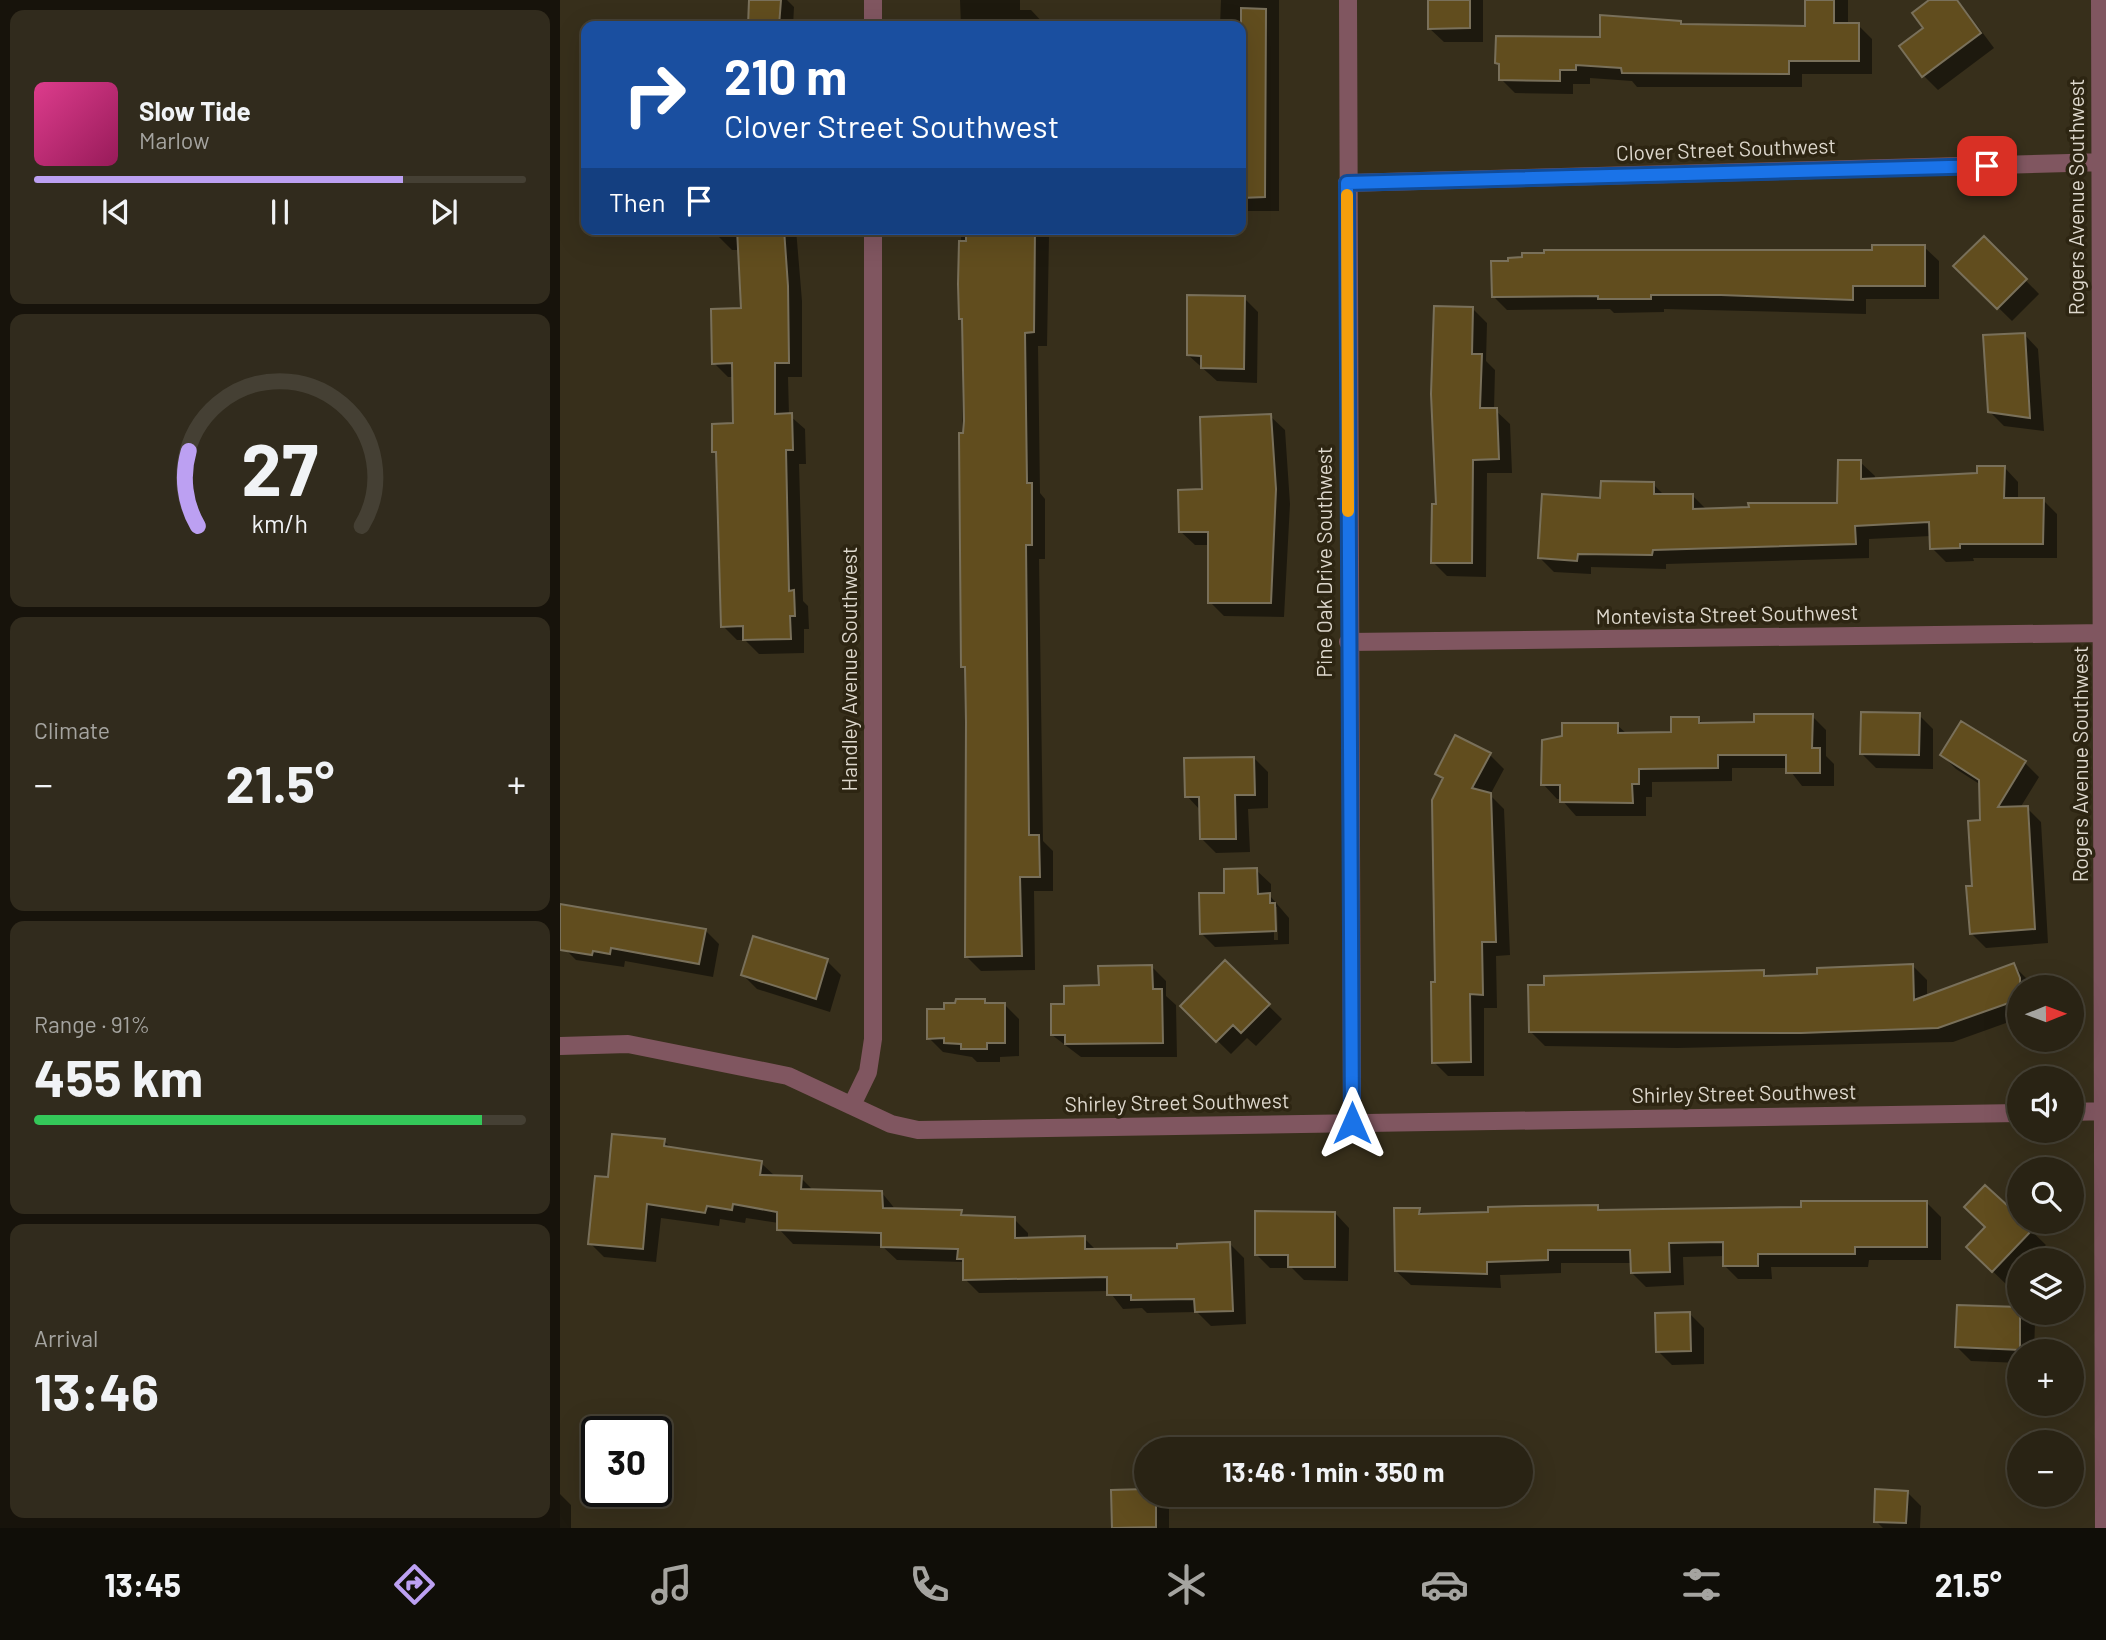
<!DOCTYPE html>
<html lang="en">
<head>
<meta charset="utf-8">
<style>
	body { margin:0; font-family:Barlow,sans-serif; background:#312b1d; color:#f1f3f6; height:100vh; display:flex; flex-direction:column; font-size:26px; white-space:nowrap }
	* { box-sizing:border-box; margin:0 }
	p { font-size:23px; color:#a5a4a0 }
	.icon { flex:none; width:38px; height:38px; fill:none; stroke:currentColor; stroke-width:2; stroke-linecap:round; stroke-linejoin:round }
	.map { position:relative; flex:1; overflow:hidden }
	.side { display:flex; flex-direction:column; gap:10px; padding:10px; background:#17130b; width:560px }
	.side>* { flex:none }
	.banner { position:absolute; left:21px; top:21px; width:665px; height:214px; border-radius:14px; box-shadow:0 7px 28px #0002,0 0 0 2px #454034; background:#1a4fa0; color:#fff; overflow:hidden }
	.needle { width:46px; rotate:89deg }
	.controls { position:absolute; left:1447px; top:975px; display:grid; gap:14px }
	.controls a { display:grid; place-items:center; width:77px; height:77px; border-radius:50%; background:#292314; box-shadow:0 7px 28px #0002,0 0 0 2px #454034; font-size:35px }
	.speed { position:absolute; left:21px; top:1416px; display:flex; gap:14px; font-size:35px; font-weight:700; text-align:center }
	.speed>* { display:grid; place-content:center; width:91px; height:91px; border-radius:50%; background:#292314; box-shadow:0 7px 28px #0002,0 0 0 2px #454034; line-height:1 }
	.speed .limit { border:4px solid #111; border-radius:10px; background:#fff; color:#111 }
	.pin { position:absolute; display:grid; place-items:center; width:60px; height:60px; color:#fff; margin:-30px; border-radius:14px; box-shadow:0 4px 10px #0006 }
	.me { position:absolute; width:77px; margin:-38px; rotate:0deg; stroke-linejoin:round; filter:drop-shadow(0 0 5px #0008) }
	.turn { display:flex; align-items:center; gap:24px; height:147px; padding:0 28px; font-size:32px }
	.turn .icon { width:91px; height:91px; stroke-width:2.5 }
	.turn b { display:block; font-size:49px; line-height:60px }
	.then { display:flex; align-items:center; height:66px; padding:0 28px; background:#0003; gap:14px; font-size:26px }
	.big { font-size:52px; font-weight:700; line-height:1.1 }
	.side .card { flex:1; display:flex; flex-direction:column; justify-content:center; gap:10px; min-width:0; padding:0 24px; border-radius:14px; background:#312b1d }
	.side .dial { align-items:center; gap:0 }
	.dial svg { height:182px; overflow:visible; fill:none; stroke:#454034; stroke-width:7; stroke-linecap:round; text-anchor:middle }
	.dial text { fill:#f1f3f6; stroke:none }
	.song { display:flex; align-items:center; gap:21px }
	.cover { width:84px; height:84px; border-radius:10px; background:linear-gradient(135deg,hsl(330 70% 55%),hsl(330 70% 35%)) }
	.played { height:7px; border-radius:4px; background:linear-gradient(90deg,#bca0f2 75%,#454034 75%) }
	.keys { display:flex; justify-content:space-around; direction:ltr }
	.heat { display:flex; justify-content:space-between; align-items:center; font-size:38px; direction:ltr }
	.charge { height:10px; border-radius:5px; background:linear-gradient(90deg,#34c759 91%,#454034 0) }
	.trip { position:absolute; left:574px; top:1437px; width:399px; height:70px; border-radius:35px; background:#292314; box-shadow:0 7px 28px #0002,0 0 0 2px #454034; font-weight:700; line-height:70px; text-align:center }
	.tabs { display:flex; height:112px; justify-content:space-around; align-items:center; background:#100e08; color:#a5a4a0 }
	.tabs .icon { width:49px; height:49px }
	.tabs .selected { color:#bca0f2 }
	.tabs b { font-size:32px; color:#f1f3f6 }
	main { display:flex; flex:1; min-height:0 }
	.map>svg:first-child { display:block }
</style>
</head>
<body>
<main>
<section class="side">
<div class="card">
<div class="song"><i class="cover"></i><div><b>Slow Tide</b><p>Marlow</p></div></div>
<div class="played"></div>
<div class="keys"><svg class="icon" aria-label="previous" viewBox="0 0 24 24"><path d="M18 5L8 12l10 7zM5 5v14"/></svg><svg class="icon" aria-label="pause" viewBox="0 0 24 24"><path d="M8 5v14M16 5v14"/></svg><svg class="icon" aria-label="next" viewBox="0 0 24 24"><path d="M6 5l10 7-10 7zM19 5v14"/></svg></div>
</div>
<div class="card dial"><svg viewBox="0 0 100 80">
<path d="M14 69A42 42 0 1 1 86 69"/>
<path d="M14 69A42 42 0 0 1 10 36" stroke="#bca0f2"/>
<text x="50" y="56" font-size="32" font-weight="700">27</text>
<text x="50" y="72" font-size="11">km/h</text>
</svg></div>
<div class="card"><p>Climate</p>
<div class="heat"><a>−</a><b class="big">21.5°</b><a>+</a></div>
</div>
<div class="card"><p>Range · 91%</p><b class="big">455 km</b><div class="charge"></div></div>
<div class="card"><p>Arrival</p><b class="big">13:46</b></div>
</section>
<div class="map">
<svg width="1546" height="1528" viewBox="0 0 1546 1528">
	<rect width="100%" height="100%" fill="#372f1b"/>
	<!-- shadow -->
	<path fill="#0007" fill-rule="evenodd" d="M 191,0 L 227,0 L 234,7 L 233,26 L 189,26 Z
		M 400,0 L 460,0 L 460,10 L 471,10 L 486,26 L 401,26 Z
		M 661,0 L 719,0 L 719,211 L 681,211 L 681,26 L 660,26 Z
		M 869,0 L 923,0 L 923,42 L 884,42 L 869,28 Z
		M 1247,0 L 1288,0 L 1288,25 L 1298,25 L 1312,39 L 1312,74 L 1242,74 L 1242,87 L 1077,87 L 1072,81 L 1030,78 L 1030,84 L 1013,84 L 1013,94 L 955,93 L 941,79 L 941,66 L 937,63 L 1120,23 L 1123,26 L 1247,27 Z
		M 1372,0 L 1398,0 L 1434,48 L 1378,90 L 1364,76 L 1365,28 Z
		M 157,229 L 236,229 L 242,301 L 242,377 L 228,377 L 229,415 L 245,429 L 246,464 L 239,464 L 243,601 L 248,606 L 249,629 L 244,629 L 244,653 L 199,654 L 185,640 L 177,640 L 163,626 L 158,455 L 154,451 L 175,425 L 174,377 L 168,377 L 154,363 L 183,310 L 180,250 L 172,250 L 158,236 Z
		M 401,229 L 481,229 L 489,237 L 487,346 L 478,346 L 480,493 L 485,499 L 485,559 L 479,559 L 483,841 L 493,851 L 493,891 L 474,891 L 475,970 L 421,971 L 407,957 Z
		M 1424,238 L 1479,294 L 1452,321 L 1396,266 Z
		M 1364,247 L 1379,261 L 1379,299 L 1306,299 L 1306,314 L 1104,309 L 1104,312 L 1054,313 L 1050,309 L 947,310 L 933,296 Z
		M 684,298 L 698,312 L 697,383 L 657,381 L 628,355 Z
		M 913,309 L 927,323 L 926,361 L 935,370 L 934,409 L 950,424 L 952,473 L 927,473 L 926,577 L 887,576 L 873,562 L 878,505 Z
		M 1464,334 L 1478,349 L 1484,431 L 1444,426 L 1429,411 Z
		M 710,416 L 725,430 L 730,504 L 724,617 L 664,616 L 650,602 L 650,545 L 635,545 L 620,531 L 644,491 Z
		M 1300,462 L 1315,476 L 1314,480 L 1418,475 L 1444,467 L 1458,482 L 1458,500 L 1483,500 L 1497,514 L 1497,558 L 1413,558 L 1414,561 L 1386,562 L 1372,548 L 1371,536 L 1309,539 L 1309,558 L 1106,564 L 1106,569 L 1031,567 L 1031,574 L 994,572 L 980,558 L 1042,500 L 1093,484 L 1105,496 L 1132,495 L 1147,510 L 1279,505 Z
		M 1359,715 L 1373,729 L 1373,769 L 1316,768 L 1302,754 Z
		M 1252,716 L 1266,730 L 1266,756 L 1274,764 L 1274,786 L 1242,786 L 1228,768 L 1172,768 L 1172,781 L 1092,782 L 1092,797 L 1086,797 L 1086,816 L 1016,816 L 1001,799 L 997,799 L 983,784 L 1057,725 L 1067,734 L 1112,734 L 1138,719 L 1145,725 L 1195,724 Z
		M 930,755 L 944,769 L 930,795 L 944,809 L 950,955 L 936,956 L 937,1008 L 924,1008 L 924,1076 L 888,1076 L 874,1062 L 884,780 L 877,773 Z
		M 1382,755 L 1465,763 L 1479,777 L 1460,808 L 1467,808 L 1481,822 L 1488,943 L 1426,948 L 1412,934 L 1422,822 L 1421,785 L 1396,769 Z
		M 694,758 L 708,772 L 708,808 L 688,809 L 690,852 L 656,853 L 642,839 L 641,811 L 627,796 Z
		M 696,870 L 711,884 L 711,897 L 729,918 L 729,944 L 655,947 L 641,933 L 666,895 ZM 714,907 L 717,907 L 718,940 L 714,940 Z
		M 145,930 L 159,944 L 153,977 L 65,961 L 64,967 L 16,960 L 2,946 Z
		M 267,961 L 281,975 L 270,1012 L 197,989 L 183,975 Z
		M 665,963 L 722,1019 L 696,1046 L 687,1038 L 671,1054 L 622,1006 Z
		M 1453,965 L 1467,979 L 1470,987 L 1460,987 L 1460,1018 L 1393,1042 L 1117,1048 L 985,1046 L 971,1032 L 1203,972 L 1209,978 L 1259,976 L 1353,966 L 1367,980 L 1367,997 Z
		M 592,967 L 606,981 L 606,996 L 616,1005 L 617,1057 L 521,1057 L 492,1035 L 506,1005 Z
		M 424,1000 L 428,1005 L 445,1005 L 459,1019 L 459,1056 L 440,1057 L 440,1062 L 417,1062 L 412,1057 L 383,1052 L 369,1038 L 386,1011 L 397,1005 Z
		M 104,1141 L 112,1149 L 201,1163 L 216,1177 L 241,1178 L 254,1191 L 322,1193 L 336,1210 L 401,1212 L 406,1217 L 454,1219 L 468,1233 L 468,1239 L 524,1238 L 537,1251 L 619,1249 L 670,1244 L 684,1258 L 686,1324 L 651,1326 L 637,1312 L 587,1313 L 582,1308 L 563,1309 L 549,1291 L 419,1293 L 405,1279 L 403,1262 L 337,1260 L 322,1246 L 233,1244 L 219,1229 L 219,1223 L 186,1218 L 185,1223 L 160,1219 L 159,1226 L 101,1218 L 96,1262 L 44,1257 L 30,1243 L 49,1179 Z
		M 1367,1203 L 1381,1217 L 1381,1260 L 1309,1260 L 1308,1267 L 1211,1267 L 1212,1279 L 1178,1279 L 1164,1265 L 1164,1256 L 1123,1257 L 1124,1285 L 1086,1287 L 1072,1273 L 1072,1263 L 1001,1263 L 1001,1273 L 940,1275 L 941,1288 L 851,1285 L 836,1271 L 859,1210 L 864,1215 L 1037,1207 L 1042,1212 Z
		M 775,1213 L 789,1228 L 788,1281 L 744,1280 L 732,1268 L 710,1268 L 696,1254 Z
		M 1462,1222 L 1486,1245 L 1471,1260 L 1460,1260 L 1460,1272 L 1447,1285 L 1422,1261 L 1427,1227 Z
		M 1460,1312 L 1464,1312 L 1475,1323 L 1474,1351 L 1460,1351 L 1460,1363 L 1411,1361 L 1397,1347 Z
		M 1130,1314 L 1144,1328 L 1144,1364 L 1112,1365 L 1098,1351 Z
		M 586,1491 L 586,1494 L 598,1494 L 609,1505 L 609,1528 L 555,1528 L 553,1492 Z
		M 1347,1492 L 1361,1506 L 1360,1528 L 1323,1528 L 1316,1521 Z
		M 0,1494 L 11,1505 L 11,1528 L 0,1528 Z"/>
	<!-- building -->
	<path fill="#614d1e" stroke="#79705a" stroke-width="2" d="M 189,0 L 221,0 L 219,26 L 188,26 Z
		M 868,0 L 910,0 L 910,28 L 868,29 Z
		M 1245,0 L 1274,0 L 1274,23 L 1299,23 L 1299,61 L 1229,61 L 1229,74 L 1062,73 L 1061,68 L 1016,65 L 1016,70 L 1000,70 L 1000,81 L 939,80 L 939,64 L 935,63 L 936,36 L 1040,37 L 1040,15 L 1121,21 L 1121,24 L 1245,26 Z
		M 1369,0 L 1397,0 L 1421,33 L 1362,77 L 1339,46 L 1363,28 L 1352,13 Z
		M 681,8 L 706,9 L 705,197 L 681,198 Z
		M 177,229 L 224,229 L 228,286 L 229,363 L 215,363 L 215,414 L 232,413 L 233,450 L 226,450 L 229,591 L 234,590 L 235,616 L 230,616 L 231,639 L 183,640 L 183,626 L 161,627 L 156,452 L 152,452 L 152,424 L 173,423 L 172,363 L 152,364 L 151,309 L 181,308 Z
		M 406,229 L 475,229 L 474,332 L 465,333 L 467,483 L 472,483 L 472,545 L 466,545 L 469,835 L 479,835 L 480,877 L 460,877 L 462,956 L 405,957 L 406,722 L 405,667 L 401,667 L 399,433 L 403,433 L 404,421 L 402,319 L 399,319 L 398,284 L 399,241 L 406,241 Z
		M 1424,236 L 1467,279 L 1437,309 L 1393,266 Z
		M 1312,245 L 1365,245 L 1365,286 L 1293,286 L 1293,300 L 1161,295 L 1091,295 L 1091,299 L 1038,299 L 1038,296 L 932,297 L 931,261 L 948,261 L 948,258 L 962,257 L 962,253 L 984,253 L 984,250 L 1312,250 Z
		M 627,295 L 685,296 L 684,369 L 641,368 L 641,356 L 627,355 Z
		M 874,306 L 913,307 L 912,354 L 922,354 L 920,408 L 937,408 L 939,459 L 913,460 L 912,563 L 871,563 L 872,504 L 876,504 L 871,394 Z
		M 1465,333 L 1470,418 L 1428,412 L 1423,335 Z
		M 711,414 L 716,489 L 711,603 L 648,603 L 648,532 L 619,532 L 618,490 L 642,489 L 640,417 Z
		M 1278,460 L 1301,460 L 1301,479 L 1417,473 L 1417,466 L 1445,466 L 1444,498 L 1484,498 L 1483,544 L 1400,544 L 1400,548 L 1370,549 L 1369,522 L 1295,526 L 1296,544 L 1093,550 L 1092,555 L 1018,554 L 1017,561 L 978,558 L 982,494 L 1040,498 L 1041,481 L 1094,482 L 1094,494 L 1133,494 L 1133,509 L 1189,507 L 1188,503 L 1277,503 Z
		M 1301,712 L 1360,713 L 1359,755 L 1300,754 Z
		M 1194,714 L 1253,714 L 1252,748 L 1260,748 L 1260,773 L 1226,773 L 1226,755 L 1158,755 L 1158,768 L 1079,769 L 1079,784 L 1072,784 L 1073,803 L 1000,802 L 1000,785 L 981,785 L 982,740 L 1002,736 L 1002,723 L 1058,723 L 1058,733 L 1111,732 L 1111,717 L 1139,717 L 1139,723 L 1194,722 Z
		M 1401,721 L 1466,761 L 1438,807 L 1468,806 L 1475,929 L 1410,934 L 1406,886 L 1412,886 L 1408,821 L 1420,820 L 1419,780 L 1380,755 Z
		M 895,735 L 931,753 L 912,788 L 931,793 L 936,942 L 922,942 L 923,995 L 910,994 L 911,1062 L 872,1063 L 871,982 L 875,982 L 872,800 L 883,778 L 875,774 Z
		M 694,757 L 695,795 L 675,795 L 676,839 L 640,839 L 639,797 L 625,797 L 624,758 Z
		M 697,868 L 698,894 L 710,893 L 710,903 L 715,903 L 716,931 L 640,934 L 639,893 L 664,893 L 664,869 Z
		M 0,904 L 146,929 L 139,964 L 51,948 L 50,954 L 33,951 L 32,955 L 0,950 Z
		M 193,936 L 268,959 L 256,999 L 181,975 Z
		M 665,960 L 710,1004 L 681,1033 L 673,1025 L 656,1042 L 620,1006 Z
		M 1454,963 L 1460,978 L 1460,999 L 1378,1028 L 1241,1033 L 969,1032 L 968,985 L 984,985 L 984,976 L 1204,970 L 1204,976 L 1257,974 L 1257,968 L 1353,964 L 1354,1000 Z
		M 592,965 L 593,989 L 602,989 L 603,1043 L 505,1044 L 505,1035 L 491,1035 L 491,1004 L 504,1004 L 504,986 L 539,985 L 538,966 Z
		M 396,999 L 425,999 L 425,1003 L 445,1003 L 445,1043 L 427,1043 L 427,1049 L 401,1049 L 401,1044 L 384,1043 L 384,1038 L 367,1039 L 367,1009 L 384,1009 L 384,1003 L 395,1003 Z
		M 52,1134 L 105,1139 L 104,1146 L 202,1161 L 200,1175 L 242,1176 L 241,1189 L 322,1191 L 323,1208 L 402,1210 L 401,1215 L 455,1217 L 455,1238 L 525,1236 L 525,1249 L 617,1248 L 617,1244 L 670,1242 L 673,1311 L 635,1312 L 634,1299 L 571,1300 L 571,1295 L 547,1295 L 547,1277 L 403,1280 L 403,1259 L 397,1259 L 398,1249 L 321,1247 L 321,1233 L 217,1230 L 217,1212 L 173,1204 L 172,1210 L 147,1206 L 145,1213 L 87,1204 L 83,1249 L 28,1244 L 35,1176 L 48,1177 Z
		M 1425,1185 L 1460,1217 L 1460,1222 L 1465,1222 L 1473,1229 L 1432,1272 L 1406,1247 L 1425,1227 L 1404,1207 Z
		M 1241,1201 L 1367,1201 L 1367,1247 L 1295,1247 L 1295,1254 L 1198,1254 L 1198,1266 L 1163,1266 L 1163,1242 L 1109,1243 L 1110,1272 L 1071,1273 L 1070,1250 L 988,1250 L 988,1260 L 927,1262 L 927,1274 L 835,1271 L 834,1208 L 860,1208 L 859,1214 L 928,1212 L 928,1207 L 968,1206 L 1038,1205 L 1038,1210 L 1241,1207 Z
		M 695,1211 L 775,1212 L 775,1267 L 728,1267 L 728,1255 L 695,1255 Z
		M 1397,1305 L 1460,1307 L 1460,1350 L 1395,1347 Z
		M 1130,1312 L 1131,1351 L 1096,1352 L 1095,1313 Z
		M 586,1489 L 586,1494 L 596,1494 L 596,1527 L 552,1528 L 551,1490 Z
		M 1315,1489 L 1348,1491 L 1346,1523 L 1314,1522 Z"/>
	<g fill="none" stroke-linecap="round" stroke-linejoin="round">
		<!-- minor -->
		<path stroke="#805660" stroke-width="18" d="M 788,0 L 792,1123
			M 1540,0 L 1544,1528
			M 313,26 L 313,0
			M 787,183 L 1546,162
			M 788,642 L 1546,633
			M 0,1046 L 68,1044 L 228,1076 L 331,1124 L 358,1130 L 1460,1113
			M 292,1105 L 308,1072 L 313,1039 L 313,229
			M 1512,1112 L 1546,1111"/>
	</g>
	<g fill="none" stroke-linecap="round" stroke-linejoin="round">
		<defs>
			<path id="route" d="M 792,1123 L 787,183 L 1427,166"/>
		</defs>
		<!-- route casing -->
		<use href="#route" stroke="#114b97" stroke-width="18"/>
		<!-- route -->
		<use href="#route" stroke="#1a73e8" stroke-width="12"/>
		<!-- slow -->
		<path stroke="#f59e0b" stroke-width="12" d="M 787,195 L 788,511"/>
	</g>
	<g text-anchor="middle" stroke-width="7" stroke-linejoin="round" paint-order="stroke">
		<!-- street labels -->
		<g font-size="21" fill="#ddd7cc" stroke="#2d2512">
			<text transform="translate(1166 150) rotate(-2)" y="7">Clover Street Southwest</text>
			<text transform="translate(1517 197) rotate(-90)" y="7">Rogers Avenue Southwest</text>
			<text transform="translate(765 562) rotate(-90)" y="7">Pine Oak Drive Southwest</text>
			<text transform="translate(1167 615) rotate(-1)" y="7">Montevista Street Southwest</text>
			<text transform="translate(290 669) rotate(-90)" y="7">Handley Avenue Southwest</text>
			<text transform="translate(1521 764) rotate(-90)" y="7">Rogers Avenue Southwest</text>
			<text transform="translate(1184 1094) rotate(-1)" y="7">Shirley Street Southwest</text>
			<text transform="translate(617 1103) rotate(-1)" y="7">Shirley Street Southwest</text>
		</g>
	</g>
</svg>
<div class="controls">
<a><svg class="needle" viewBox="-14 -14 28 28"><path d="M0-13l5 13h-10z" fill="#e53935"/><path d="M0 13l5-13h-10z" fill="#a5a4a0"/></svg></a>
<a><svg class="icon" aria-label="sound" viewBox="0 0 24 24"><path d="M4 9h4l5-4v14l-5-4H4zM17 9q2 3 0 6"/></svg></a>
<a><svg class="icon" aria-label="search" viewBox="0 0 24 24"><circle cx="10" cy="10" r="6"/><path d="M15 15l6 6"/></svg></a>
<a><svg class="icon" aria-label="layers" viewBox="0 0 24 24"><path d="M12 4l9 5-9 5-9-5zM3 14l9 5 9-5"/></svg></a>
<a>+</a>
<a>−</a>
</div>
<div class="speed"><div class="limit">30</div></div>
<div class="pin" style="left:1427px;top:166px;background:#d93025"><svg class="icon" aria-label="arrive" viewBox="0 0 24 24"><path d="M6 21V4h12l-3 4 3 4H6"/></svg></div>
<svg class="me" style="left:792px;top:1123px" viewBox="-20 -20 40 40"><path d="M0-17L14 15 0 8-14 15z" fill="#1a73e8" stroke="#fff" stroke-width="4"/></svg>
<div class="trip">13:46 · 1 min · 350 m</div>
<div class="banner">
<div class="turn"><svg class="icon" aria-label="right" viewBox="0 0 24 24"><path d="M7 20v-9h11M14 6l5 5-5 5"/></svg><div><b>210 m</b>Clover Street Southwest</div></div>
<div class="then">Then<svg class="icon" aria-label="arrive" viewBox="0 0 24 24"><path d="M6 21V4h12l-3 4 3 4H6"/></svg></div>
</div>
</div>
</main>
<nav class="tabs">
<b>13:45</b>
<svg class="icon selected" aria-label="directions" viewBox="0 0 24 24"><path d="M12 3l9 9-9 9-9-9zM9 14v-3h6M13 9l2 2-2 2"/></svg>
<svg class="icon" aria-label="music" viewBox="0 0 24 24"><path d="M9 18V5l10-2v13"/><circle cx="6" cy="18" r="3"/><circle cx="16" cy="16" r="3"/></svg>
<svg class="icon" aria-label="phone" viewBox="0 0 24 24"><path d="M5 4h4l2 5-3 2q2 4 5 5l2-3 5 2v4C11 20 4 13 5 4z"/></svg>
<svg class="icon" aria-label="climate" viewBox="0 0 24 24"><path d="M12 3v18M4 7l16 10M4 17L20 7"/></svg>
<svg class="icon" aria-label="car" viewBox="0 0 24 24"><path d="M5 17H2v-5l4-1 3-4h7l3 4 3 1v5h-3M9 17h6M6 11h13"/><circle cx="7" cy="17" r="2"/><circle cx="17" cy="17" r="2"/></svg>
<svg class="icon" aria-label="filters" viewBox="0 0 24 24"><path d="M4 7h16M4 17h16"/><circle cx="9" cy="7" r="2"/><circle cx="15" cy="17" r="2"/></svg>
<b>21.5°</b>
</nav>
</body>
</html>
